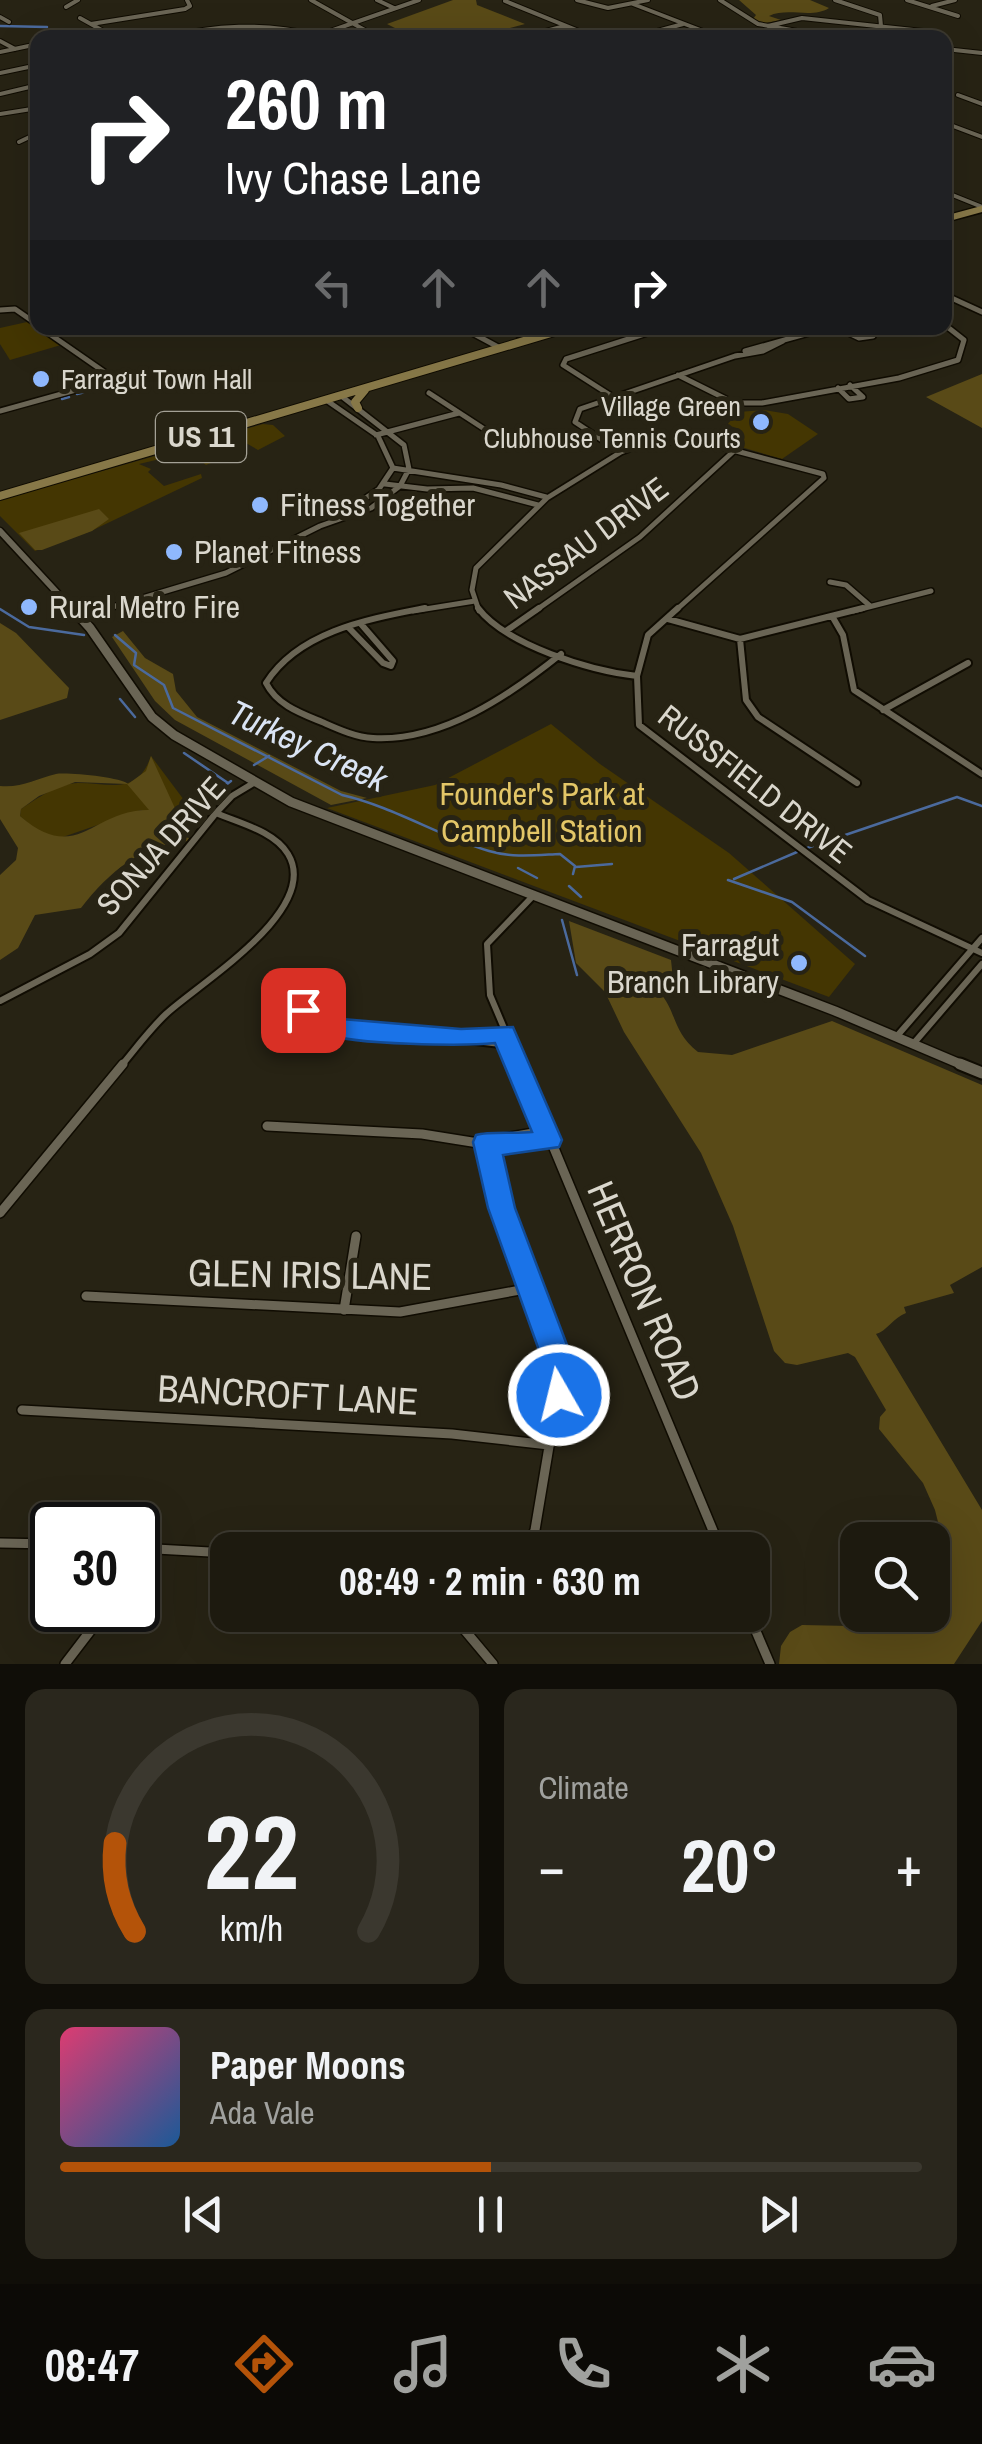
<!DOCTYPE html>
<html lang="en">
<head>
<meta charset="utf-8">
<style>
	body { margin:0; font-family:"Archivo Narrow",sans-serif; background:#2a271d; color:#f1f3f6; height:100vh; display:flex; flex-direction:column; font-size:38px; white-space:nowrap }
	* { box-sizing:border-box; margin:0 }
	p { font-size:32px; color:#a0a19e }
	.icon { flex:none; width:55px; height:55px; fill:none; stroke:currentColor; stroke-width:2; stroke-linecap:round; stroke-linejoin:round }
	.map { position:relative; height:1664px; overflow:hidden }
	.panel { display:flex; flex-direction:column; gap:25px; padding:25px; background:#100e08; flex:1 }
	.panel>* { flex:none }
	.banner { position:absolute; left:30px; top:30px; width:922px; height:305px; border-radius:20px; box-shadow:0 10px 40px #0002,0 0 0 2px #3b382f; background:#202124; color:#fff; overflow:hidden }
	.controls { position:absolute; left:840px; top:1522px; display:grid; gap:20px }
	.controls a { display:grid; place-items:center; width:110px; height:110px; border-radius:20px; background:#1d1a0f; box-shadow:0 10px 40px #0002,0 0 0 2px #3b382f; font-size:50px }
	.speed { position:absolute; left:30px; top:1502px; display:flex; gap:20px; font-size:50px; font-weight:700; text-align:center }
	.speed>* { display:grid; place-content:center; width:130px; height:130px; border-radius:50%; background:#1d1a0f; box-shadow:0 10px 40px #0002,0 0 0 2px #3b382f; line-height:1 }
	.speed .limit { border:5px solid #111; border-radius:15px; background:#fff; color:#111 }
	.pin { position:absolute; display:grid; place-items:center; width:85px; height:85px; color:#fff; margin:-42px; border-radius:20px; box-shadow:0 5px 15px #0006 }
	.me { position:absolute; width:110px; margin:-55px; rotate:352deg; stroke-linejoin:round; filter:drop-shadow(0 0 8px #0008) }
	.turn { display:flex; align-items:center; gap:35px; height:210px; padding:0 30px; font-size:45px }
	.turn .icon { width:130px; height:130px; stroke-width:2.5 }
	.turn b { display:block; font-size:70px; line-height:85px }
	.lanes { display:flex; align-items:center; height:95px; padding:0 30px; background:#0003; justify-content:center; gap:50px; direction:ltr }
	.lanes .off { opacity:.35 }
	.big { font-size:75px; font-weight:700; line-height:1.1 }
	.panel .widget { flex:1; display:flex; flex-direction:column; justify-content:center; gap:15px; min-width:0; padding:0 35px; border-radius:20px; background:#2a271d }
	.panel .dial { align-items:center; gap:0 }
	.dial svg { height:260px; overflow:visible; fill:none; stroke:#3b382f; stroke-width:7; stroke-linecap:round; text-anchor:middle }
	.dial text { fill:#f1f3f6; stroke:none }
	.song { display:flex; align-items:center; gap:30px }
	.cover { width:120px; height:120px; border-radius:15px; background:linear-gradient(135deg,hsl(340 70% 55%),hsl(210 70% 35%)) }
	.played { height:10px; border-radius:5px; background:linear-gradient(90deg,#b45309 50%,#3b382f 50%) }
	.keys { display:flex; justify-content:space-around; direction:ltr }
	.heat { display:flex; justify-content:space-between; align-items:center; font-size:55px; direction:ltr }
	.panel .tiles { flex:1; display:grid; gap:25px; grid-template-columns:1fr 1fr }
	.widget:last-child { grid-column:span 2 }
	.trip { position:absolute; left:210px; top:1532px; width:560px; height:100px; border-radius:20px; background:#1d1a0f; box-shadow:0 10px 40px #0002,0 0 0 2px #3b382f; font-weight:700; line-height:100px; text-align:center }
	.menu { display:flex; height:160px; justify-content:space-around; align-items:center; background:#0c0a06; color:#a0a19e }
	.menu .icon { width:70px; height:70px }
	.menu .selected { color:#b45309 }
	.menu b { font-size:45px; color:#f1f3f6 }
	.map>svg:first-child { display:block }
</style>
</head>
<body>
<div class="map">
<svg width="982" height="1664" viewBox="0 0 982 1664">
	<rect width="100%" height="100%" fill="#272314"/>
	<!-- green -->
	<path fill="#443602" d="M 27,322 L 61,345 L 10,360 L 0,344 L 0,328 Z
		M 764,410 L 788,414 L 818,434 L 782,459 L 724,442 L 740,429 L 727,425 L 738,412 Z
		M 263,424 L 273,425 L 285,436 L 258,450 L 239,439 L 200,446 L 200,458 L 211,463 L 206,465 L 187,450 L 188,445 Z
		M 169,452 L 181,454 L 139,464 L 151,469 L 148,472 L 164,486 L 201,474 L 202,478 L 91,531 L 35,551 L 0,516 L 0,500 Z
		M 551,724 L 600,764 L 729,853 L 855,964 L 829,997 L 327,808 L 435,785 Z
		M 151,756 L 193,812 L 168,824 L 141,810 L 60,838 L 43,836 L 20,816 L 21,809 C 36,799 59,783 78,783 C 111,783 137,796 151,756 Z"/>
	<!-- forest -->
	<path fill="#594a17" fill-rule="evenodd" d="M 453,0 L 476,0 L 477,5 L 525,24 C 479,36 431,49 387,24 Z
		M 739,0 L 810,0 L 829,8 C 812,19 788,7 769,16 L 781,20 L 765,23 L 753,19 L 756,15 Z
		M 982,374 L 982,428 L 926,397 Z
		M 99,509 L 109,519 L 92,531 L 42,550 L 35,550 L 19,533 Z
		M 0,623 L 16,633 L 69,688 L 67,698 L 0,720 Z
		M 123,631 L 145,658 L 173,674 L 176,691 L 197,717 L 341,791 L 367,798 L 331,805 L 175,720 L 155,701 L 112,637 Z
		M 151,756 L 190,841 C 142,844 110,871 81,908 L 35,915 L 18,948 L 0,960 L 0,875 L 16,860 L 18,848 L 0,819 L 0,786 C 22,788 36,779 56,774 C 66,772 121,777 128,784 L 146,771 ZM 75,782 L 127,784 L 149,810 C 92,809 78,866 20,816 L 21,809 L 39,796 Z
		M 569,921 L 671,960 L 673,979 L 659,992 C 677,1011 672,1032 698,1052 L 732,1055 L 832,1021 L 982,1085 L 982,1267 L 950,1285 L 954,1293 L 904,1307 L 906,1313 C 893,1318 887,1331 876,1334 L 982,1510 L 982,1621 L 954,1664 L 779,1664 L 781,1646 L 790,1632 L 802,1625 L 850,1626 L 871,1622 L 881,1615 L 932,1615 L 933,1586 L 943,1584 L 950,1570 L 935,1510 L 923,1483 L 879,1429 L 880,1417 L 886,1410 L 855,1357 L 848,1353 L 797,1365 L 785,1363 L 774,1351 L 733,1226 L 701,1153 L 624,1032 L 605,992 L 576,963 Z"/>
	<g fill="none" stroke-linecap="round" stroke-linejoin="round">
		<!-- stream -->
		<path stroke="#4b6a9d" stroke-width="2.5" d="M 0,26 L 47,27
			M 77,394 L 98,389
			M 62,399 L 69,397
			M 0,609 L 29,627 L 84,635
			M 115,635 L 136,653 L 134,665 L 164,685 L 173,708 L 342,795 C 394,807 439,836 489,851 C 512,858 537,855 560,854 L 575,866 L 573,874
			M 120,699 L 135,717
			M 184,753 L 228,783
			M 254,765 L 269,756
			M 218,791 L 231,781
			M 807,848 L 957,797 L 982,806
			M 576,867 L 612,864
			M 518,868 L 537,878
			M 734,879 L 797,852
			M 728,880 L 792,902 L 865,956
			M 569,886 L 581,897
			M 562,920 L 577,975"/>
		<defs>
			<path id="street-far3" d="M 311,0 L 379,38
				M 377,0 L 394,8
				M 577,0 L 608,8 L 648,0
				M 720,0 L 758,24 L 837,38
				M 835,0 L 880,15 L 881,26
				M 907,0 L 958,16
				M 505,1 L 596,38
				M 633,4 L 721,38
				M 932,6 L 955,0
				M 66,7 L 78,0
				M 0,17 L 9,22
				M 80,18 L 116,38
				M 91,24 L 185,9 L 190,6 L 187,0
				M 768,26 L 802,18 L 932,32 L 944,38
				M 650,33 L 683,24
				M 316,36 L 419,0
				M 161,38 C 216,25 262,22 317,35
				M 519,38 L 565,26
				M 0,41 L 15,49
				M 945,49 L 982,53
				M 0,52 L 38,44
				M 0,73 L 38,65
				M 0,94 L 38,85
				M 958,95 L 982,104
				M 0,114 L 38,108
				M 945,123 L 982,137
				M 19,142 L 38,133
				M 945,192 L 982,207"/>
			<path id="street-far2" d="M 945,295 L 982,312
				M 0,310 L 15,309 L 38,325
				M 41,328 L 113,378
				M 463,328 L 500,348
				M 507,328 L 518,334 L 538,328
				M 838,328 L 859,338 L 873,336 L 861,328
				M 745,351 L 827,328
				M 678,375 L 734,403 L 762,403 L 899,378 L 958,360 L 964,340 L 945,325
				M 838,388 L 849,399 L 863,397 L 850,385
				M 429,393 L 495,436
				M 610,395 L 563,365 L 566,359 L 663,328
				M 326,400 L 378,436 L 393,468 L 379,489 L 333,520
				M 0,411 L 119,378
				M 376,435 L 459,413
				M 620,452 L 575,422 L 580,409 L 735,356 L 763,351 L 783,341
				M 393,468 L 501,485 L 546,497
				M 385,484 L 427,489 L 473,488 L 538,505
				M 830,582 L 846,585 L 869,605
				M 99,611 L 226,573 L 320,526 L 371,508 L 400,486 L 409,469 L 404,445 L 340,395
				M 413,611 L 475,601
				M 479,611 L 472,590 L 476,568 L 547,498 L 621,452 L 643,444 L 695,440 L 823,474 L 824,478 L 675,611
				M 535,611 L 640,537 L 735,450
				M 853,611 L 931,591"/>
			<path id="street-far1" d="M 425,608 C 369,619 299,631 266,683 C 277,705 300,713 322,722 C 338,729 355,737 373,738 C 442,742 510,695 561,654
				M 478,608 C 506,645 591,671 637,676
				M 81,616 L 108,608
				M 832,616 L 843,635 L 854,690 L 982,774
				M 668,619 L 740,639 L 863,608
				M 349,628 L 383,663 L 391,666 L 393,661 L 361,624
				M 506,631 L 539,608
				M 740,639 L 746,700 L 758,717 L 857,783
				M 637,676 L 639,725 L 868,900 L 982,953
				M 637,676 L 648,635 L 678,608
				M 883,710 L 968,663
				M 0,1001 L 90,954 L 119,933 L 216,813 L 232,796 L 255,782
				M 303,1009 L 324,1016 L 335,1027 L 298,1032 L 288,1023 L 290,1016 Z
				M 335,1027 L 461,1038 L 504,1033
				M 897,1036 L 982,938
				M 467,1040 L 509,1045
				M 914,1043 L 982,964
				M 121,1066 C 136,1048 150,1029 166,1014 C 198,984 322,910 288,854 C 274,831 239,823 216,813
				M 520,1066 L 490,995 L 487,944 L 532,897"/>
			<path id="street" d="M 519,1064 L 721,1550
				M 267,1126 L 422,1134 L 497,1146 L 549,1140
				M 487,1141 L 545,1131
				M 486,1142 L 501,1207 L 561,1375 L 535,1530 L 526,1550
				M 0,1213 L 123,1064
				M 86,1296 L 400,1312 L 531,1288
				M 344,1310 L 356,1236
				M 22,1410 L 452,1434 L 549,1445
				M 0,1543 L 52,1544
				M 138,1548 L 228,1553
				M 452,1615 L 493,1664
				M 749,1615 L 770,1664
				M 65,1664 L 91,1630 L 99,1610"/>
			<path id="secondary-far2" d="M 0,531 L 74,611"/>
			<path id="secondary-far1" d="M 72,608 L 90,628 L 152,717 L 174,735 L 291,802 L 835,1011 L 965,1066"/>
			<path id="secondary" d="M 960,1064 L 982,1073"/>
			<path id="primary-far1" d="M 945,219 L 982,209"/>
			<path id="primary" d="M 358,408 L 355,402 L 365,390
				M 0,496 L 568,328"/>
		</defs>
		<!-- street-far3 casing -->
		<use href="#street-far3" stroke="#100c02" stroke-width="6"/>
		<!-- street-far2 casing -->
		<use href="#street-far2" stroke="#100c02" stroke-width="8"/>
		<!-- street-far1 casing -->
		<use href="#street-far1" stroke="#100c02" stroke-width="10"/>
		<!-- street casing -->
		<use href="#street" stroke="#100c02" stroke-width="12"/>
		<!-- secondary-far2 casing -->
		<use href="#secondary-far2" stroke="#100c02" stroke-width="9"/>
		<!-- secondary-far1 casing -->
		<use href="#secondary-far1" stroke="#100c02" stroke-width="12"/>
		<!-- secondary casing -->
		<use href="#secondary" stroke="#100c02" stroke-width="15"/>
		<!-- primary-far1 casing -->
		<use href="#primary-far1" stroke="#100c02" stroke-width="9"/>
		<!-- primary casing -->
		<use href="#primary" stroke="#100c02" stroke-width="10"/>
		<!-- street-far3 -->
		<use href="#street-far3" stroke="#6a6555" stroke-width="4"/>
		<!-- street-far2 -->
		<use href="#street-far2" stroke="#6a6555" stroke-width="5"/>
		<!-- street-far1 -->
		<use href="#street-far1" stroke="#6a6555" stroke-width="6"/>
		<!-- street -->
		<use href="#street" stroke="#6a6555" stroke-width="9"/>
		<!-- secondary-far2 -->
		<use href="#secondary-far2" stroke="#6a6555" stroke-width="6"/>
		<!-- secondary-far1 -->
		<use href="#secondary-far1" stroke="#6a6555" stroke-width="9"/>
		<!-- secondary -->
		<use href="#secondary" stroke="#6a6555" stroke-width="11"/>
		<!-- primary-far1 -->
		<use href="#primary-far1" stroke="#877848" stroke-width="6"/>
		<!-- primary -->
		<use href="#primary" stroke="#877848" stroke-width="8"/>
	</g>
	<!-- route -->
	<path fill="#1a73e8" stroke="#114b97" stroke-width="2.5" d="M 303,1001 L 333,1010 L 342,1019 L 461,1029 L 513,1027 L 562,1140 L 559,1147 L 503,1155 L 515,1208 L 570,1353 L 576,1375 L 570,1404 L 559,1407 L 548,1404 C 541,1389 544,1369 540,1353 L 488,1208 L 473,1142 L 476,1135 C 489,1131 516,1134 532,1132 L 495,1043 C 466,1046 352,1045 328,1034 C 316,1028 309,1020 294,1016 L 291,1010 Z"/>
	<!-- markers -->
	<g fill="#8fb8fd" stroke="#272314" stroke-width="4">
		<circle cx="41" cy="379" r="10"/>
		<circle cx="761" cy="422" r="10"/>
		<circle cx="260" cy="505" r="10"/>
		<circle cx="174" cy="552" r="10"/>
		<circle cx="29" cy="607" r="10"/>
		<circle cx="799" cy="963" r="10"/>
	</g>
	<g text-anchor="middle" stroke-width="10" stroke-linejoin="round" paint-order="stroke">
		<!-- far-poi labels -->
		<g font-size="28" fill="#dad7cd" stroke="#272314" text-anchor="start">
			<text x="61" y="389">Farragut Town Hall</text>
			<text x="741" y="416" text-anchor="end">Village Green<tspan x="741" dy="32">Clubhouse Tennis Courts</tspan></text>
		</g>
		<!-- shield labels -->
		<rect fill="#272314" stroke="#a4a196" stroke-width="2.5" x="156" y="412" width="90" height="50" rx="8"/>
		<g font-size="30" font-weight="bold" fill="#dad7cd">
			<text x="201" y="447">US 11</text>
		</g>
		<!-- poi labels -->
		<g font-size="32" fill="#dad7cd" stroke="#272314" text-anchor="start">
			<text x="280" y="516">Fitness Together</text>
			<text x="194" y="563">Planet Fitness</text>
			<text x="49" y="618">Rural Metro Fire</text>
			<text x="779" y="956" text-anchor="end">Farragut<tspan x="779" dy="37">Branch Library</tspan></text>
		</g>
		<!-- street labels -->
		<g font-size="32" fill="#dad7cd" stroke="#272314">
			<text transform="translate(586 543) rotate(-37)" y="11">NASSAU DRIVE</text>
			<text transform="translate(755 784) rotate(38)" y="11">RUSSFIELD DRIVE</text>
			<text transform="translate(161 846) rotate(-48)" y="11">SONJA DRIVE</text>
		</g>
		<!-- park labels -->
		<g font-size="32" fill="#e3c667" stroke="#272314">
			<text x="542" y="805">Founder's Park at<tspan x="542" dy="37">Campbell Station</tspan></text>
		</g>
		<!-- water labels -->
		<g font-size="35" font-style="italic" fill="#dae4f4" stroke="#272314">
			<text transform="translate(308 746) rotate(25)" y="12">Turkey Creek</text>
		</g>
		<!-- near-street labels -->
		<g font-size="38" fill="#dad7cd" stroke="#272314">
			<text transform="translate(310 1275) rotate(1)" y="13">GLEN IRIS LANE</text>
			<text transform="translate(644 1291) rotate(67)" y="13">HERRON ROAD</text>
			<text transform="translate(288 1395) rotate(3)" y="13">BANCROFT LANE</text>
		</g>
	</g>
</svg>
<div class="controls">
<a><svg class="icon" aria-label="search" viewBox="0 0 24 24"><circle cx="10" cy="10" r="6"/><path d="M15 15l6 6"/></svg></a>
</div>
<div class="speed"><div class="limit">30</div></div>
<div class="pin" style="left:303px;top:1010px;background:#d93025"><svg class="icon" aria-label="arrive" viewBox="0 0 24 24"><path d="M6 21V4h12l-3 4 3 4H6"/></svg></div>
<svg class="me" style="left:559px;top:1395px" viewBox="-20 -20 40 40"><circle r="17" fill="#1a73e8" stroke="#fff" stroke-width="3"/><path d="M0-11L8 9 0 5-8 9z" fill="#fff"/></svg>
<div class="trip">08:49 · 2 min · 630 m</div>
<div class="banner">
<div class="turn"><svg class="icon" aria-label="right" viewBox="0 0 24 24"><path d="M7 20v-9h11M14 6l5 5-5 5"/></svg><div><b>260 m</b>Ivy Chase Lane</div></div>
<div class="lanes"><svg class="icon off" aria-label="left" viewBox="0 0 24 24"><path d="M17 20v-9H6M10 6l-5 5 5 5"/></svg><svg class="icon off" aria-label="ahead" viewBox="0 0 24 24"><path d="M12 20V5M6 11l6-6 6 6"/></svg><svg class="icon off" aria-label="ahead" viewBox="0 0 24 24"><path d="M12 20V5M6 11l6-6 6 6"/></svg><svg class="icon" aria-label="right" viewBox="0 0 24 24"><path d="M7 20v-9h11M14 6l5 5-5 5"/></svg></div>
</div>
</div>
<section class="panel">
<div class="tiles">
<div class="widget dial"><svg viewBox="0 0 100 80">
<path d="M14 69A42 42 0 1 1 86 69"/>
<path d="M14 69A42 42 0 0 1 8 42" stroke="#b45309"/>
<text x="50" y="56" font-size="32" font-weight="700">22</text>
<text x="50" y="72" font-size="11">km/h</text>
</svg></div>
<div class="widget"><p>Climate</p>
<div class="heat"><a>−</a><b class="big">20°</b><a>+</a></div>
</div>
<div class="widget">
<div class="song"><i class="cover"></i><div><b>Paper Moons</b><p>Ada Vale</p></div></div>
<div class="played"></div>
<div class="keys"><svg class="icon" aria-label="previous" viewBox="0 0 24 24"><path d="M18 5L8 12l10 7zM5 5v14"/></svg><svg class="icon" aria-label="pause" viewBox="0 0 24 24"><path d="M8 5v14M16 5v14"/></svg><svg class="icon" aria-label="next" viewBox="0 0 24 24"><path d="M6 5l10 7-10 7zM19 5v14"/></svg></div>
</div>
</div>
</section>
<nav class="menu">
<b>08:47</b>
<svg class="icon selected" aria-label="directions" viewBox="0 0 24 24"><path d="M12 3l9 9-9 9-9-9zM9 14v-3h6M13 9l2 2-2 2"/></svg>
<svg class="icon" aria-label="music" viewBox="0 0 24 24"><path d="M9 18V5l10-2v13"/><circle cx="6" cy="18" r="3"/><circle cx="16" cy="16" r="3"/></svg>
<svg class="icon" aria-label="phone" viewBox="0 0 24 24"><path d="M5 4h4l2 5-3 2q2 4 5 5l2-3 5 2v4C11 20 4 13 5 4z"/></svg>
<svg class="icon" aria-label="climate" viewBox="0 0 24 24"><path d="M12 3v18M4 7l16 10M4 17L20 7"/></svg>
<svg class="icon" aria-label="car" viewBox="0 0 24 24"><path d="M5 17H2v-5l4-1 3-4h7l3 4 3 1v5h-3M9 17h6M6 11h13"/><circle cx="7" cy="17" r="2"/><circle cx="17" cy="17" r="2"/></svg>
</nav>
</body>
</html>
